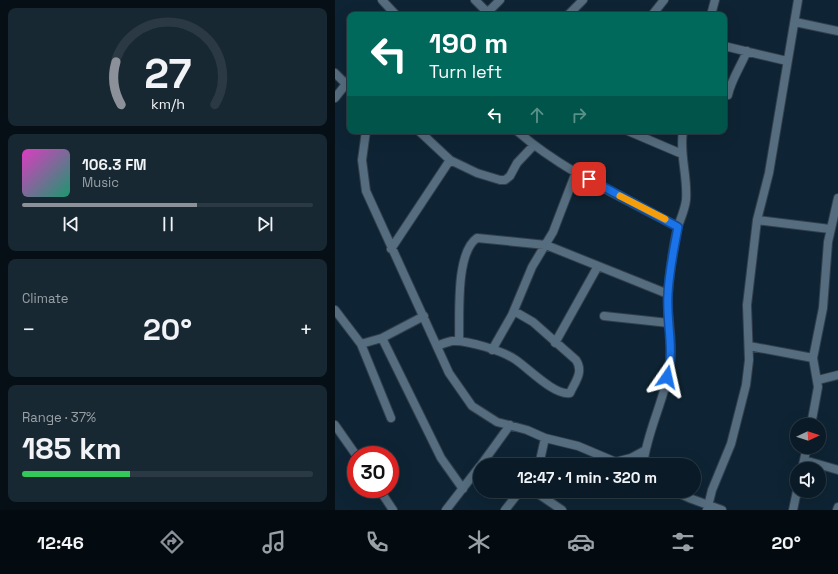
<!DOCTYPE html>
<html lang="en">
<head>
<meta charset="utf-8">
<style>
	body { margin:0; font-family:"Space Grotesk",sans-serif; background:#182833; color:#f1f3f6; height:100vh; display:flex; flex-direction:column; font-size:15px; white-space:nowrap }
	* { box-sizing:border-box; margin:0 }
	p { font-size:13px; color:#99a1a7 }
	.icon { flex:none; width:22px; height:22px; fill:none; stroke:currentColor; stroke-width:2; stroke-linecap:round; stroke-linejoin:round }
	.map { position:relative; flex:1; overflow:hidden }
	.sheet { display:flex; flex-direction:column; gap:8px; padding:8px; background:#060f15; width:335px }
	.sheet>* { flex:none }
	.guide { position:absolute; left:12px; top:12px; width:380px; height:122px; border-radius:8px; box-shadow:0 4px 16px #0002,0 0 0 1px #2a3944; background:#00695c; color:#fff; overflow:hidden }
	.needle { width:26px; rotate:86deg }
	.buttons { position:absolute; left:455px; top:418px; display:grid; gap:8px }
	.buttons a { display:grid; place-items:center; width:36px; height:36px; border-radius:50%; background:#0a1b27; box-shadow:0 4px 16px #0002,0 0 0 1px #2a3944; font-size:20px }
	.speed { position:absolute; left:12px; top:446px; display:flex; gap:8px; font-size:20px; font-weight:700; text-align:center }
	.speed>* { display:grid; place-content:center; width:52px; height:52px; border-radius:50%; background:#0a1b27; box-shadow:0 4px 16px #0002,0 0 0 1px #2a3944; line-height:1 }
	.speed .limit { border:6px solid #d22; background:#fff; color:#111 }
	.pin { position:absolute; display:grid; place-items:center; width:34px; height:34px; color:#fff; margin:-17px; border-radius:8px; box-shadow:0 2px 6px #0006 }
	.me { position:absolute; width:44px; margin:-22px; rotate:11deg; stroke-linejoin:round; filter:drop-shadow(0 0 3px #0008) }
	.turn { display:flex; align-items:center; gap:14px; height:84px; padding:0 16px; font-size:18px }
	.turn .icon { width:52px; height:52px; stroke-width:2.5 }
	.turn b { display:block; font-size:28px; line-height:34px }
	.lanes { display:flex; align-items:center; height:38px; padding:0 16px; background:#0003; justify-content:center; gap:20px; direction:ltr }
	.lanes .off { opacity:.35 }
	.big { font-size:30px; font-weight:700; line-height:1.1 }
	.sheet .widget { flex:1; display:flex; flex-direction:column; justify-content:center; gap:6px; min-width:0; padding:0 14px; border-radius:8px; background:#182833 }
	.sheet .dial { align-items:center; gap:0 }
	.dial svg { height:104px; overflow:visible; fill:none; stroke:#2a3944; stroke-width:7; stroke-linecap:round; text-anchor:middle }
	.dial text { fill:#f1f3f6; stroke:none }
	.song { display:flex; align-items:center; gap:12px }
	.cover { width:48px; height:48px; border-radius:6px; background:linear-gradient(135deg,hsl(310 70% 55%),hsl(160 70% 35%)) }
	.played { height:4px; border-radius:2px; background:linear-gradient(90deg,#8c9099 60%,#2a3944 60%) }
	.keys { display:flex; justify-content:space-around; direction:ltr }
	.heat { display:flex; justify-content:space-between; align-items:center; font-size:22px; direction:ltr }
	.charge { height:6px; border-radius:3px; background:linear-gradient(90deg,#34c759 37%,#2a3944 0) }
	.trip { position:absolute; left:138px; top:458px; width:228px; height:40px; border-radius:20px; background:#0a1b27; box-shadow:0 4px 16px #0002,0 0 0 1px #2a3944; font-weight:700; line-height:40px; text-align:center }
	.tabs { display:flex; height:64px; justify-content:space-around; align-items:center; background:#040b10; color:#99a1a7 }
	.tabs .icon { width:28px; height:28px }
	.tabs .on { color:#8c9099 }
	.tabs b { font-size:18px; color:#f1f3f6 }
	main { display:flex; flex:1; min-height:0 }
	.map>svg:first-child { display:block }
</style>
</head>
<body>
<main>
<section class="sheet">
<div class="widget dial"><svg viewBox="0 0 100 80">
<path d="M14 69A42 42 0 1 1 86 69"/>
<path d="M14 69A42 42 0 0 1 10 36" stroke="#8c9099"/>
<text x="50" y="56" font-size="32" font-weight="700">27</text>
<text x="50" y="72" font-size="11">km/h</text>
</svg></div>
<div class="widget">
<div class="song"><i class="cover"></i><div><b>106.3 FM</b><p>Music</p></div></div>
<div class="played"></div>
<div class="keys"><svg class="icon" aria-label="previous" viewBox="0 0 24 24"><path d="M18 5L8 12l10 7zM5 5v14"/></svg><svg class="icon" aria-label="pause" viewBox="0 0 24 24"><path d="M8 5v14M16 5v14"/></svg><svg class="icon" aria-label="next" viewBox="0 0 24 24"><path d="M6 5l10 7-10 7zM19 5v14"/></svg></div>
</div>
<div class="widget"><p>Climate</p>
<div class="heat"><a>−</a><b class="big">20°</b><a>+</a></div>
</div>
<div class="widget"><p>Range · 37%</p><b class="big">185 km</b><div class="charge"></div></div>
</section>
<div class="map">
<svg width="503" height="510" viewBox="0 0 503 510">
	<rect width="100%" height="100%" fill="#0e2434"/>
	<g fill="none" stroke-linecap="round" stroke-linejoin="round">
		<defs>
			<path id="minor" d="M 47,0 L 61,15
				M 140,0 L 155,15
				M 153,12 L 165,0
				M 233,15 L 248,0
				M 317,15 L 329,0
				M 376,15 L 380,0
				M 460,22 L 503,31
				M 389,46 L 452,61
				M 0,73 L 10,83 L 14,84
				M 393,95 C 396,80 406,66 412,51
				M 0,98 L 15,79
				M 31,131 L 27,160 L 31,191 L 114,373 L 137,406 L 162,422 L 192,430 L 210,438 L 243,446 L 288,465
				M 84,131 L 115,160 L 142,173 L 165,180 L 170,180 L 175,176 L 182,163 L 199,145
				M 182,131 C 229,172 289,198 343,227
				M 293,131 L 347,154
				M 422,220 L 495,229
				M 56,249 L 115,160
				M 0,310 L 26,344 L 56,418
				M 269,316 L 334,323
				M 47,338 L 106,458 L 128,489
				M 124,341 C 125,316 120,253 142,238 L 211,245 L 333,294
				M 220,343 L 263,266
				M 26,344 L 47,338 L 89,316
				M 102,346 C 107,344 112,342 117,341 C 133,340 168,351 181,360 C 194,369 220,396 235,393 C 240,382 249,372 241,360 L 198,322 L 179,311
				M 414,346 L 478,358 L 483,387 L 476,425
				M 157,350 L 177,315 L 197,267 L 218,232 L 241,172
				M 478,358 L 488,308 L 493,242 L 503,198
				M 483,380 L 503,375
				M 0,425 L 21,455
				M 469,460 L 503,470
				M 280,462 L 296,458 L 309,451
				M 146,465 L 175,425
				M 204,465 L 210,438
				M 308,465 C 312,431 330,399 335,365 C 339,341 331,317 333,293 C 335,271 338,247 343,226 C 346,218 350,209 351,200 C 353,176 344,154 348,131
				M 467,469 L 472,447
				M 44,489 L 58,510
				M 199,491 L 227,510
				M 339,491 L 354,498 L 387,510
				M 111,510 L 145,466
				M 170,510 L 185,491
				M 372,510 L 377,490 L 396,444 L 411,385 L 414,360 L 412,305 L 422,220 L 434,173 L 463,0
				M 458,510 L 462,491
				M 502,510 L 503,507"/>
		</defs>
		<!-- minor casing -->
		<use href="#minor" stroke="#323f4c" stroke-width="10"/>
		<!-- minor -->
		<use href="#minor" stroke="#556d7f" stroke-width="8"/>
	</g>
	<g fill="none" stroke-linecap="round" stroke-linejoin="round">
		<defs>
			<path id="route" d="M 254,179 L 343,227 C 339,249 334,271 333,294 C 331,322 340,349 332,377"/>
		</defs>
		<!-- route casing -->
		<use href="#route" stroke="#114b97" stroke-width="10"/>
		<!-- route -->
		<use href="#route" stroke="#1a73e8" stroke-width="7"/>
		<!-- slow -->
		<path stroke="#f59e0b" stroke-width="7" d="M 285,196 L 330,219"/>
	</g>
</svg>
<div class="buttons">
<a><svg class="needle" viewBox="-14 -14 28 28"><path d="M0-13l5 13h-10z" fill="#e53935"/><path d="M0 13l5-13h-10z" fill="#99a1a7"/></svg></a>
<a><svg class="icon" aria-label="sound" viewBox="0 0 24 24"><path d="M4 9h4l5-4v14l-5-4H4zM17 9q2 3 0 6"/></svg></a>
</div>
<div class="speed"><div class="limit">30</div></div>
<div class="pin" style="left:254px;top:179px;background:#d93025"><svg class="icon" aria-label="arrive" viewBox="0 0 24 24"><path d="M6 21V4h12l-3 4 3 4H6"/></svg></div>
<svg class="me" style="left:332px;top:377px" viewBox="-20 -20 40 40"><path d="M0-17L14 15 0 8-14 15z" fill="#1a73e8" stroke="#fff" stroke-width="4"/></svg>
<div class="trip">12:47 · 1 min · 320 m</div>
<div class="guide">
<div class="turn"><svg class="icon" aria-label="left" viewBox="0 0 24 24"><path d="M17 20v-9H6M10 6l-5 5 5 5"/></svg><div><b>190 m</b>Turn left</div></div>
<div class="lanes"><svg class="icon" aria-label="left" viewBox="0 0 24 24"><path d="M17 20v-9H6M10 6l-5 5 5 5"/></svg><svg class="icon off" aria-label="ahead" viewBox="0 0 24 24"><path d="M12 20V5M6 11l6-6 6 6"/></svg><svg class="icon off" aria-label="right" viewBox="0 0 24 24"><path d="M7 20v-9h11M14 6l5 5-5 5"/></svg></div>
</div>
</div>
</main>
<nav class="tabs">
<b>12:46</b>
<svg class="icon on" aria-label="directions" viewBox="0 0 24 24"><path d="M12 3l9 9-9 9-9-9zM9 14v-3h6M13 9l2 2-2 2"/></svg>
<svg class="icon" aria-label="music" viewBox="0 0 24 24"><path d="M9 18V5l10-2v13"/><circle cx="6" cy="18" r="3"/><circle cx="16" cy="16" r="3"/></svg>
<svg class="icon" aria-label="phone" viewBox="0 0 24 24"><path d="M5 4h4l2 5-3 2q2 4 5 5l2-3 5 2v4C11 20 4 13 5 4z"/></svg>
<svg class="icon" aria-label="climate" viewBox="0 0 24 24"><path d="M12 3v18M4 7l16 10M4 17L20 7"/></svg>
<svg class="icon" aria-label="car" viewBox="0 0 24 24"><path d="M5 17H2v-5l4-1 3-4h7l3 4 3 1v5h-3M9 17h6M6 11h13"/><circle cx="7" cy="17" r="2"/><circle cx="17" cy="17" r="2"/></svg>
<svg class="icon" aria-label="filters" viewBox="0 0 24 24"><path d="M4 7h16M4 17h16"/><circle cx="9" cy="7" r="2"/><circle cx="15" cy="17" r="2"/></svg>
<b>20°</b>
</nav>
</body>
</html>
